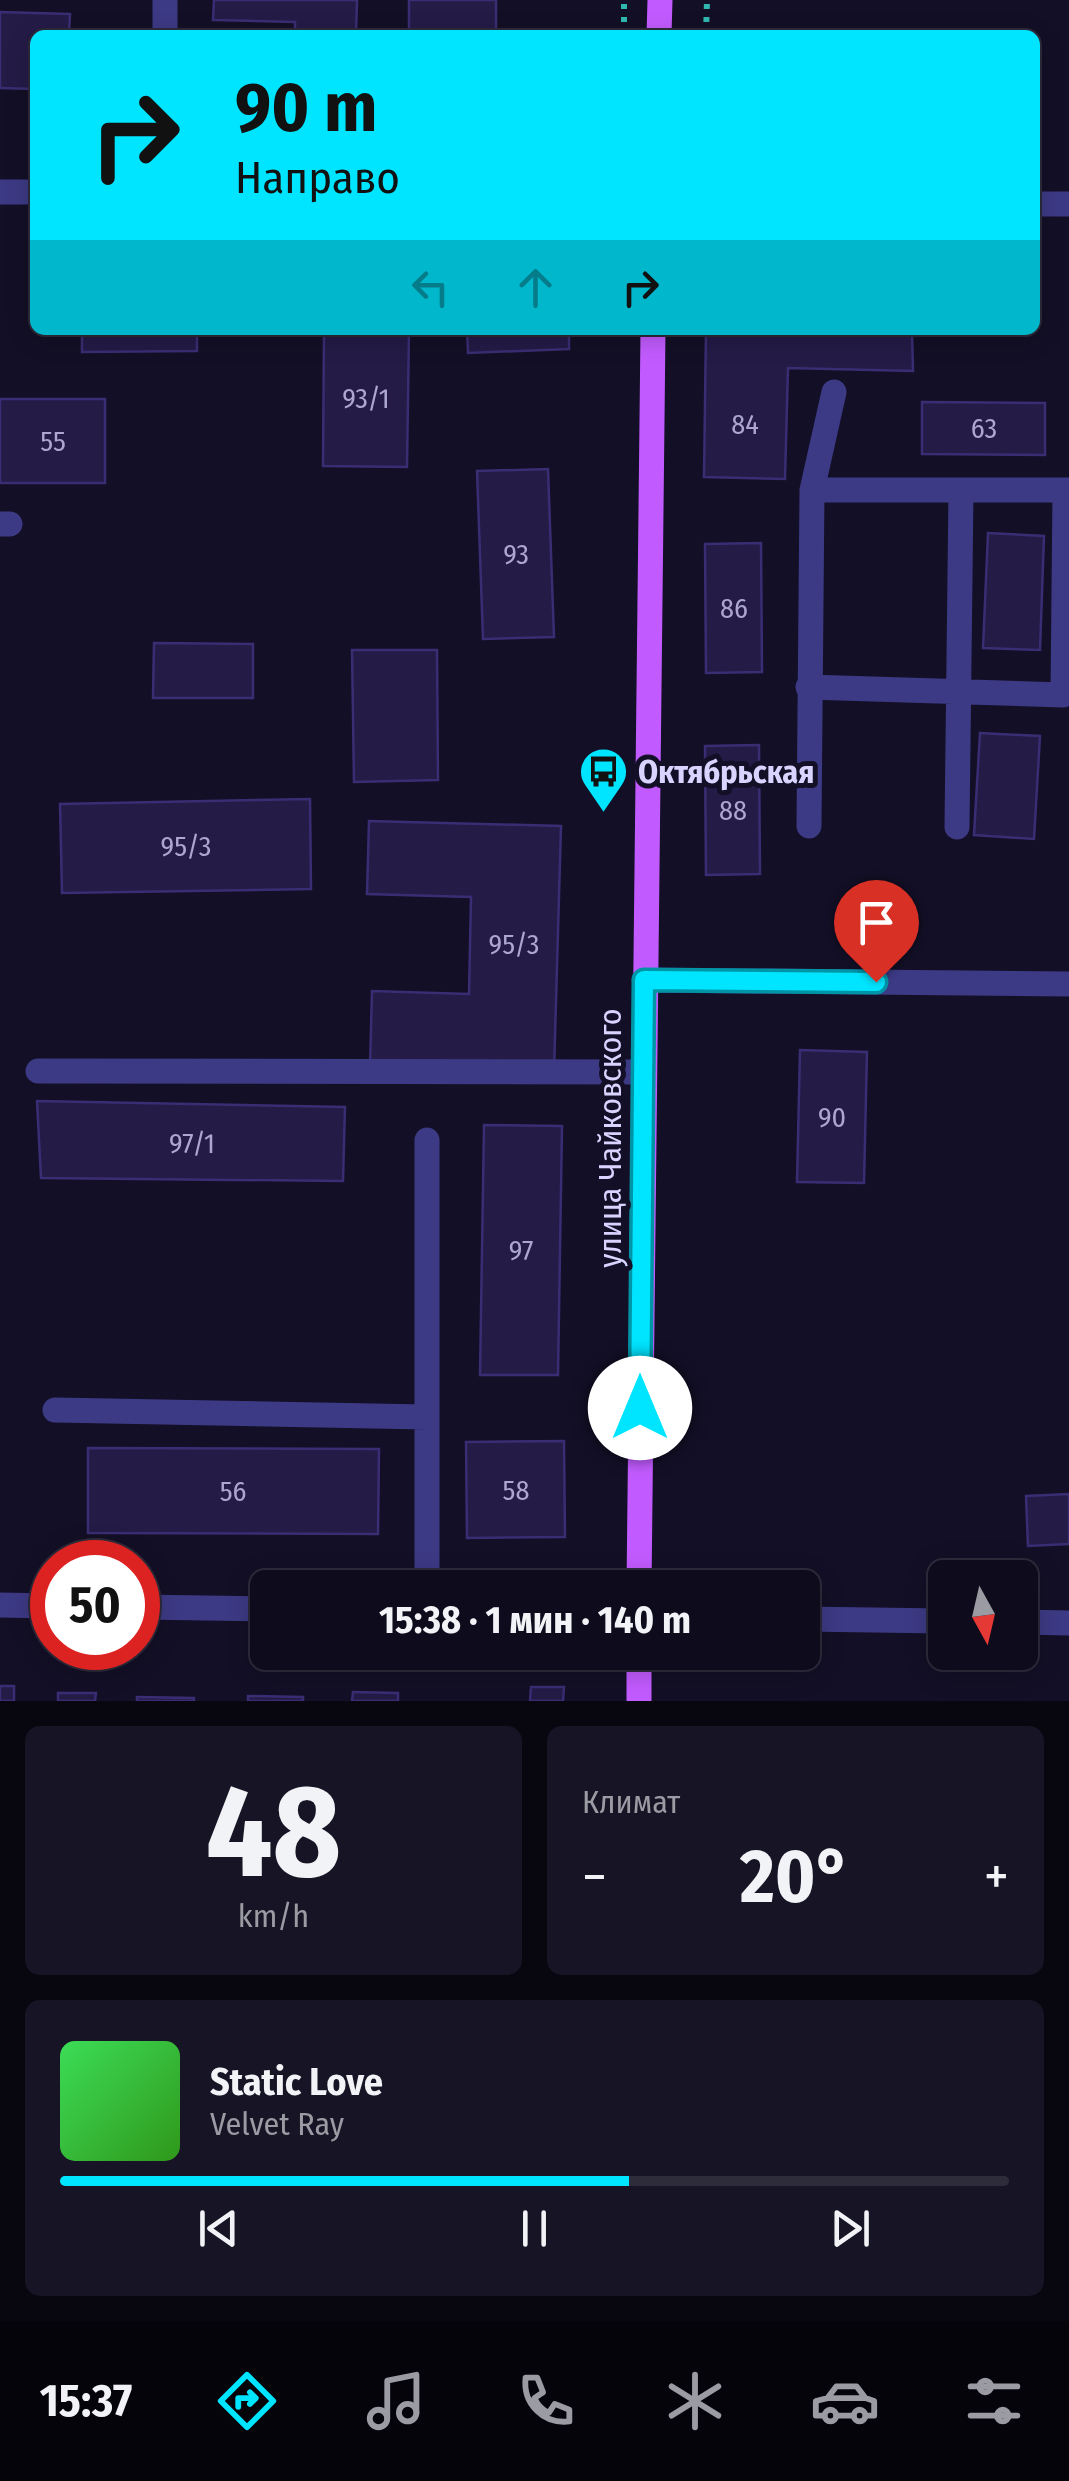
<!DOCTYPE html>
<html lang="ru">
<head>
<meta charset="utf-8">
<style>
	body { margin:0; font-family:"Fira Sans Condensed",sans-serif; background:#171425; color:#f1f3f6; height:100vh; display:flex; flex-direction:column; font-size:38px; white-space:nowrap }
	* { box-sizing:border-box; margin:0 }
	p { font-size:32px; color:#9b9ba3 }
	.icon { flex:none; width:55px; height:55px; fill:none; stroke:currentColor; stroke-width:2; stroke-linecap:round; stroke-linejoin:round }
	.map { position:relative; height:1701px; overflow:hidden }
	.sheet { display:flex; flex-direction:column; gap:25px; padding:25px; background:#08060f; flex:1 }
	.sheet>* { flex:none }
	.banner { position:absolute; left:30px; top:30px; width:1010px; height:305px; border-radius:15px; box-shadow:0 5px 25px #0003,0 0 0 2px #2e2b3b; background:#00e5ff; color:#111; overflow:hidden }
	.needle { width:65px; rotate:172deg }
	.controls { position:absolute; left:928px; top:1560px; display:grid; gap:20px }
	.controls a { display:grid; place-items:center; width:110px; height:110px; border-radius:15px; background:#0e0b1c; box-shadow:0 5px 25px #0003,0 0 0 2px #2e2b3b; font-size:50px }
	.speed { position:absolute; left:30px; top:1540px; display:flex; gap:20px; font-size:50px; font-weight:700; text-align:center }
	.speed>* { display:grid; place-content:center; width:130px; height:130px; border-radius:50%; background:#0e0b1c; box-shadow:0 5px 25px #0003,0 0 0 2px #2e2b3b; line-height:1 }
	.speed .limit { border:15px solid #d22; background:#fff; color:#111 }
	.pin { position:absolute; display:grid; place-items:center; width:85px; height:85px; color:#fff; margin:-102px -42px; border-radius:50% 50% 50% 0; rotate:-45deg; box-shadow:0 0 10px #0007 }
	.pin .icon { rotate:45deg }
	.me { position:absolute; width:110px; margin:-55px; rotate:0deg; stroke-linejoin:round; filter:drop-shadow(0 0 8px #0008) }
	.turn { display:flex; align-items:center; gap:35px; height:210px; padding:0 40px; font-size:45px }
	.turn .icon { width:130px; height:130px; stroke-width:2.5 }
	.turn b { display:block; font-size:70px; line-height:85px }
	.lanes { display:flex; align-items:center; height:95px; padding:0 40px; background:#0003; justify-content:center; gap:50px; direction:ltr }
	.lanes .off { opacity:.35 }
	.big { font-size:75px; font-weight:700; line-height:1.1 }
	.sheet .widget { flex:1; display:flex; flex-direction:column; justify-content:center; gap:15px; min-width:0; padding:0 35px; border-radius:15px; background:#171425 }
	.sheet .dial { align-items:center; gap:0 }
	.dial b { font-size:130px; line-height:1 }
	.song { display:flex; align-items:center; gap:30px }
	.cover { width:120px; height:120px; border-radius:15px; background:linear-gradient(135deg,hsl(130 70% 55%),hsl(110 70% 35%)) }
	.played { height:10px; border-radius:5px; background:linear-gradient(90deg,#00e5ff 60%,#2e2b3b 60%) }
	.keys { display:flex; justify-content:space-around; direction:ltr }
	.heat { display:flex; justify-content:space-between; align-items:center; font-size:55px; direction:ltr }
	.sheet .tiles { flex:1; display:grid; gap:25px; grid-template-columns:1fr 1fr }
	.widget:last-child { grid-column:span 2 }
	.trip { position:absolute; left:250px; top:1570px; width:570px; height:100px; border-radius:15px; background:#0e0b1c; box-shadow:0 5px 25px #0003,0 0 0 2px #2e2b3b; font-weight:700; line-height:100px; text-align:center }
	.tabs { display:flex; height:160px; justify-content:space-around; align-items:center; background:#06040b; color:#9b9ba3 }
	.tabs .icon { width:70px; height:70px }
	.tabs .active { color:#00e5ff }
	.tabs b { font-size:45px; color:#f1f3f6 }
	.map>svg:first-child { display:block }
</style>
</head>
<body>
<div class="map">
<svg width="1069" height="1701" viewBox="0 0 1069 1701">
	<rect width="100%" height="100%" fill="#130f26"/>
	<!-- building -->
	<path fill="#241b47" stroke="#3b2d73" stroke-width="2.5" d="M 214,0 L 357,0 L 356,35 L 295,35 L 295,22 L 213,20 Z
		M 409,0 L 496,0 L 496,35 L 409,35 Z
		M 0,12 L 70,14 L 69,35 L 35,35 L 35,89 L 0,88 Z
		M 82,330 L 197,330 L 197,351 L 82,352 Z
		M 324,330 L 409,330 L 407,467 L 323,466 Z
		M 467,330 L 569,330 L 569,349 L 468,353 Z
		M 706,330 L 912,330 L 913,371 L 788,368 L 785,479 L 704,477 Z
		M 0,399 L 105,399 L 105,483 L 0,483 Z
		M 922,402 L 1045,403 L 1045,455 L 922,454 Z
		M 548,469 L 554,637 L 483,639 L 477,471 Z
		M 988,533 L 1044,536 L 1040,650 L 983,648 Z
		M 761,543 L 762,672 L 706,673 L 705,544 Z
		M 154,643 L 253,644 L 253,698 L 153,698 Z
		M 352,650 L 437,650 L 438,780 L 354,782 Z
		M 980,733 L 1040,736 L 1034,839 L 974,835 Z
		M 759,745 L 760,874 L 706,875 L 705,746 Z
		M 310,799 L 311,889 L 62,893 L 60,804 Z
		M 369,821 L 561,826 L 554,1072 L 370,1067 L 372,991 L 469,994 L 471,897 L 367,894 Z
		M 800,1050 L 867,1052 L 864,1183 L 797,1182 Z
		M 37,1101 L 345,1107 L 343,1181 L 41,1178 Z
		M 484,1125 L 562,1126 L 558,1375 L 480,1375 Z
		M 564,1441 L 565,1537 L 467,1538 L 466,1442 Z
		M 88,1448 L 379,1449 L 378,1534 L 88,1533 Z
		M 1069,1494 L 1069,1544 L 1028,1546 L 1026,1496 Z
		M 0,1686 L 14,1686 L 14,1701 L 0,1701 Z
		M 531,1687 L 564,1687 L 563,1701 L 530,1701 Z
		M 353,1692 L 398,1693 L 398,1701 L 352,1701 Z
		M 58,1693 L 96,1693 L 95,1701 L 58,1701 Z
		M 248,1696 L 303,1697 L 303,1701 L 248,1701 Z
		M 137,1697 L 194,1698 L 194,1701 L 137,1701 Z"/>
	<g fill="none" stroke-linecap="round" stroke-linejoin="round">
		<!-- path -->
		<path stroke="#2fb8b0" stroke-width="6" stroke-dasharray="5 8" stroke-linecap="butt" d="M 624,35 L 624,0
			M 706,35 L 707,0"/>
		<!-- minor -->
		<path stroke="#3d3a85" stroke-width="25" d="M 165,35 L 165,0
			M 0,192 L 35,192
			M 1035,204 L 1069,204
			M 812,490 L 1069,490
			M 0,524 L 10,524
			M 808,687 L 1063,695 L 1065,490
			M 809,826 L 812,490 L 834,392
			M 957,827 L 961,491
			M 644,980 L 1069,984
			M 38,1071 L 643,1072
			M 427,1140 L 427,1588
			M 55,1410 L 427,1417
			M 0,1605 L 52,1606
			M 138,1607 L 268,1609
			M 802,1619 L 945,1621
			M 1020,1622 L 1069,1623"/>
		<!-- major -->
		<path stroke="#c25bff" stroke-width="25" d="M 659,35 L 660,0
			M 639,1588 L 653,330
			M 639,1652 L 639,1701"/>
	</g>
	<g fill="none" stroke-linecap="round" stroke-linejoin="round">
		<defs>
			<path id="route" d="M 640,1408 L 644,980 L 876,982"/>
		</defs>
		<!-- route casing -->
		<use href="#route" stroke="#0095a6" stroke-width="25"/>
		<!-- route -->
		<use href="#route" stroke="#00e5ff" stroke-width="18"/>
	</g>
	<!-- icons -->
	<defs>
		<symbol id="bus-pin" viewBox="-11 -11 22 30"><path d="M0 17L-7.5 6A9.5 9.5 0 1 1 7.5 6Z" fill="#00e5ff" stroke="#130f26"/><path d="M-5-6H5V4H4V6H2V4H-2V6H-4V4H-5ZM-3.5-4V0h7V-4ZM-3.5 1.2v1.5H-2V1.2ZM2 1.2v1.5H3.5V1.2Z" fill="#111"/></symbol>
	</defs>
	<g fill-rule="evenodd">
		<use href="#bus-pin" x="576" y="744" width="55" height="75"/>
	</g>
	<g text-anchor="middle" stroke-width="10" stroke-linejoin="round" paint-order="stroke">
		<!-- number labels -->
		<g font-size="28" fill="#aca6d1">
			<text x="366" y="408">93/1</text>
			<text x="745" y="434">84</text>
			<text x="984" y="438">63</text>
			<text x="53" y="451">55</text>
			<text x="516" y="564">93</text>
			<text x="734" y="618">86</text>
			<text x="733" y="820">88</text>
			<text x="186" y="856">95/3</text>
			<text x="514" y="954">95/3</text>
			<text x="832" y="1127">90</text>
			<text x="192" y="1153">97/1</text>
			<text x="521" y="1260">97</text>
			<text x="516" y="1500">58</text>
			<text x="233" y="1501">56</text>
		</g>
		<!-- poi labels -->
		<g font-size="32" font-weight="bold" fill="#d9d4ff" stroke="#130f26" text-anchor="start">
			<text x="638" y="783">Октябрьская</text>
		</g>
		<!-- street labels -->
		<g font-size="32" fill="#d9d4ff" stroke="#130f26">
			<text transform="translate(610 1138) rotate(-90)" y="11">улица Чайковского</text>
		</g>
	</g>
</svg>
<div class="controls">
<a><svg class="needle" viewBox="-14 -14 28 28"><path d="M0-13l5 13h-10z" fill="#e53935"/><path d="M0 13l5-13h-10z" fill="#9b9ba3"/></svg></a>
</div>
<div class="speed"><div class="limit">50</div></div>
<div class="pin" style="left:876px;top:982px;background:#d93025"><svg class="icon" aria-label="arrive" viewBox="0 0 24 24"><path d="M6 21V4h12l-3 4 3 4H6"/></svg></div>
<svg class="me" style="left:640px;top:1408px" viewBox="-20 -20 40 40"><circle r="19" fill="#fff"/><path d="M0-13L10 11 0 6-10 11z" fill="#00e5ff"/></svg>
<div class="trip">15:38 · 1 мин · 140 m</div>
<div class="banner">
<div class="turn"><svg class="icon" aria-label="right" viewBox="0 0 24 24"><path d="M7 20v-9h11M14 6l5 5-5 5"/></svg><div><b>90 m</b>Направо</div></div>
<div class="lanes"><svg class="icon off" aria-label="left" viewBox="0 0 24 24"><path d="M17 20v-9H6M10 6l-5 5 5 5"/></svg><svg class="icon off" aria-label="ahead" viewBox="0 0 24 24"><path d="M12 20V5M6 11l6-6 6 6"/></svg><svg class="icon" aria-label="right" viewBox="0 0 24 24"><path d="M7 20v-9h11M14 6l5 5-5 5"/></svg></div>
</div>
</div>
<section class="sheet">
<div class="tiles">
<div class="widget dial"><b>48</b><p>km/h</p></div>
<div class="widget"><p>Климат</p>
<div class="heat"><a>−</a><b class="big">20°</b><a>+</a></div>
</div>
<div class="widget">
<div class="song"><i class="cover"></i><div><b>Static Love</b><p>Velvet Ray</p></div></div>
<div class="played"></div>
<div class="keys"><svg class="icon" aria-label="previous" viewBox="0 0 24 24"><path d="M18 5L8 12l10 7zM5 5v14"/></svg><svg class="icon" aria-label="pause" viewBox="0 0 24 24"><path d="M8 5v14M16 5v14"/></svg><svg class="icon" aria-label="next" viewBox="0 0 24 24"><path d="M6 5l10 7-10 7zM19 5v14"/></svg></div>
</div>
</div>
</section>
<nav class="tabs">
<b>15:37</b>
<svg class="icon active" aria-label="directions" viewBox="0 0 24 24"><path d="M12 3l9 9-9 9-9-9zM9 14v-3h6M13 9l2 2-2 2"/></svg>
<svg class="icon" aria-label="music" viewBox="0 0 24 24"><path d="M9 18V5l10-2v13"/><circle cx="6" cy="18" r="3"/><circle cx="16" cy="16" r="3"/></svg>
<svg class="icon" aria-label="phone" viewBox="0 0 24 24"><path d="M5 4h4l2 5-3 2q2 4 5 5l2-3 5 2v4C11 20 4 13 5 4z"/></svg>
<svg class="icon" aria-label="climate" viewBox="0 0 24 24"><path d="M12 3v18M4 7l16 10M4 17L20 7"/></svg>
<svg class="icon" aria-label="car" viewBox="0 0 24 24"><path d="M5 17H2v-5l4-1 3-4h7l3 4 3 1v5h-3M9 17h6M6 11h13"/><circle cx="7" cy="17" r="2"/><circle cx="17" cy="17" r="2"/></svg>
<svg class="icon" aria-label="filters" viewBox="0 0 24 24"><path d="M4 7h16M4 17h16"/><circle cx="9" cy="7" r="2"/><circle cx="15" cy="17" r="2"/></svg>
</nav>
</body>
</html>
